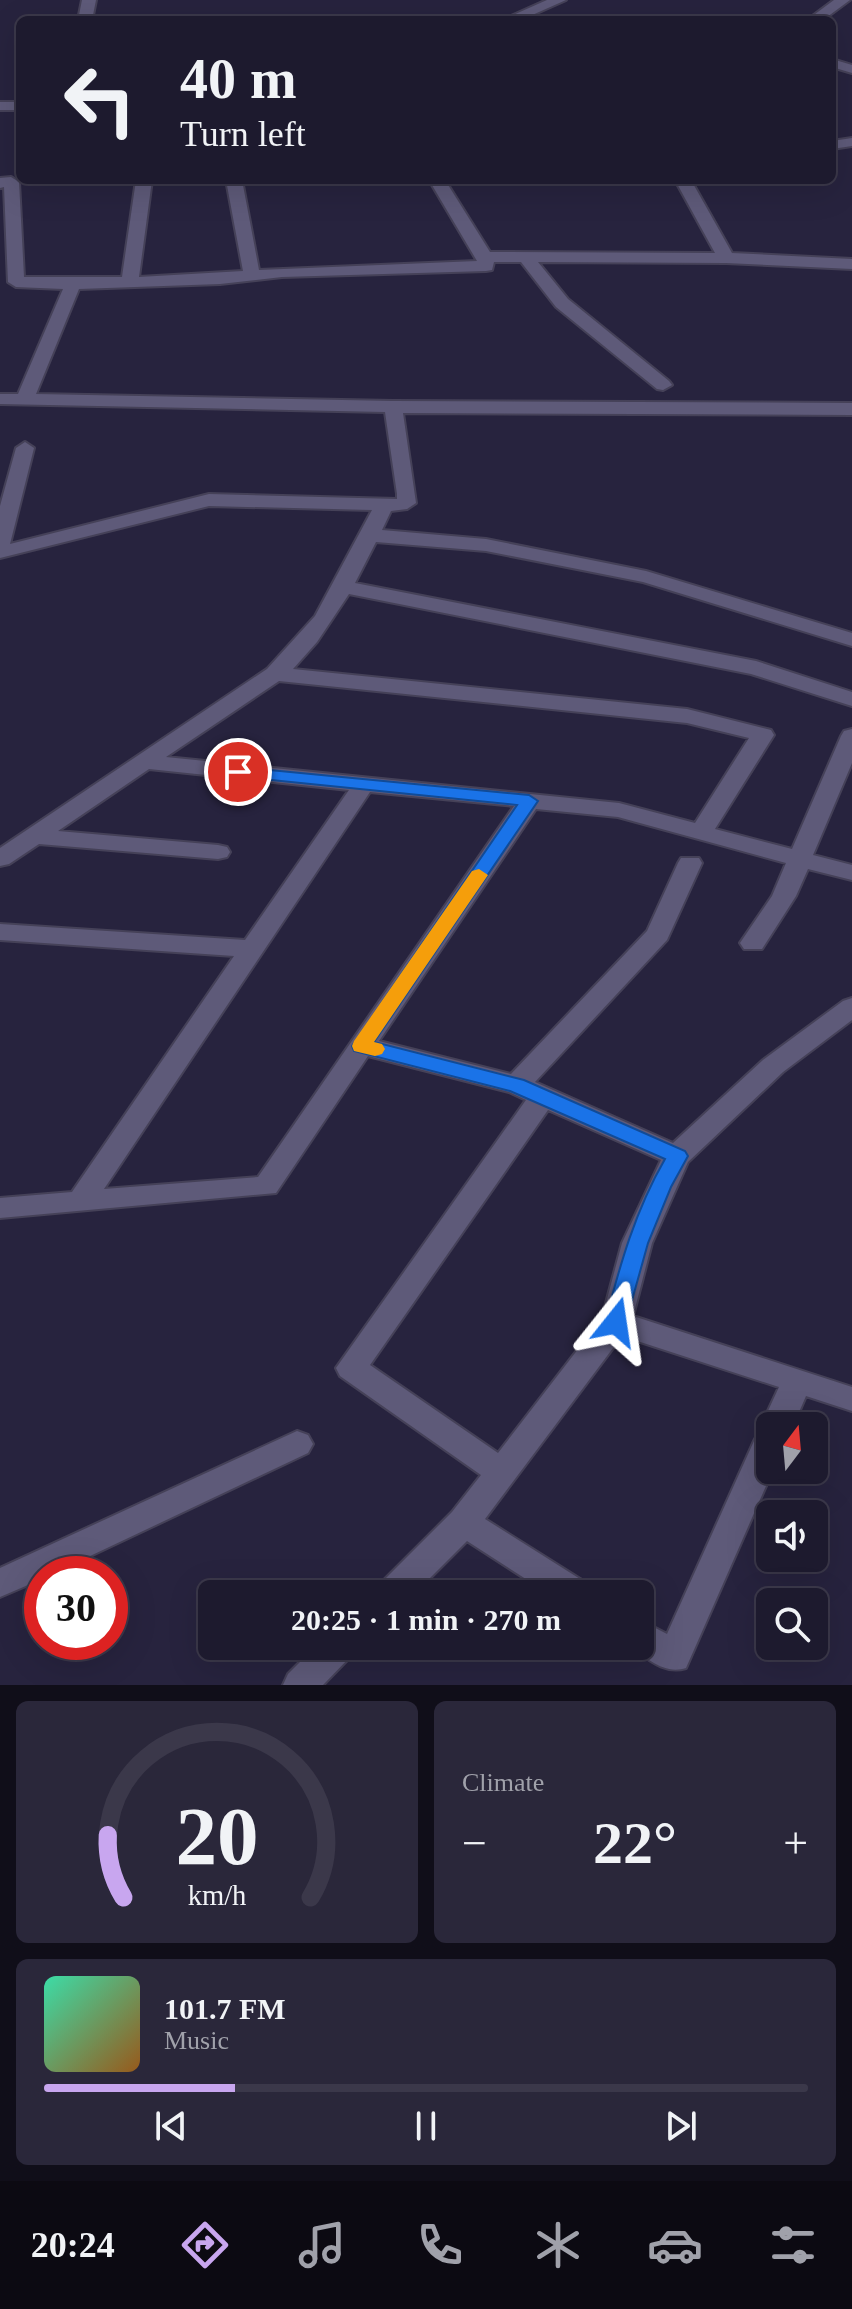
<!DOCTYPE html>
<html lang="en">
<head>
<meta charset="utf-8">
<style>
	body { margin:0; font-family:"Times New Roman",serif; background:#2a273a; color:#f1f3f6; height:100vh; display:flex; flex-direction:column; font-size:30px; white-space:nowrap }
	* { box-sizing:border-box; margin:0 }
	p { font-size:26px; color:#a0a1aa }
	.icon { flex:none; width:44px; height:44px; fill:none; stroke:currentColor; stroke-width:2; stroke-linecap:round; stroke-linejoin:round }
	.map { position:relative; height:1685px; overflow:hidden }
	.side { display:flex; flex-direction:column; gap:16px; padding:16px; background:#100e19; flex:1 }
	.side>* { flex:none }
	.banner { position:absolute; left:16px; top:16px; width:820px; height:168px; border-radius:12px; box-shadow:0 8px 32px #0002,0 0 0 2px #3b384a; background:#1d1a2e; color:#f1f3f6; overflow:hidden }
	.needle { width:52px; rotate:16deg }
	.tools { position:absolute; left:756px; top:1412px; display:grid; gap:16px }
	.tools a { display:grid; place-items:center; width:72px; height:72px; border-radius:12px; background:#1d1a2e; box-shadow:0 8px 32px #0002,0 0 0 2px #3b384a; font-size:40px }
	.speed { position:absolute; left:24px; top:1556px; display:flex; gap:16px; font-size:40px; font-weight:700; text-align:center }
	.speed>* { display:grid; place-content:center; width:104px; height:104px; border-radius:50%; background:#1d1a2e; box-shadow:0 8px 32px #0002,0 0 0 2px #3b384a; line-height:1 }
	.speed .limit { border:12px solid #d22; background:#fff; color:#111 }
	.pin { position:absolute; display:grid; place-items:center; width:68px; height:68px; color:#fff; margin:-34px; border:4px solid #fff; border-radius:50%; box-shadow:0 2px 8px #0007 }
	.me { position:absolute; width:88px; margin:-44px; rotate:15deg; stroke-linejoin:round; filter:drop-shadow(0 0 6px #0008) }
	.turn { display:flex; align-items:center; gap:28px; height:168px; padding:0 32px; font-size:36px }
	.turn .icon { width:104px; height:104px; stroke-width:2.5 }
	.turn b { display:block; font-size:56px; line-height:68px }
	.big { font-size:60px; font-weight:700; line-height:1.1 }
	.side .widget { flex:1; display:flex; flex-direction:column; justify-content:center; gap:12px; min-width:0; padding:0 28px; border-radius:12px; background:#2a273a }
	.side .dial { align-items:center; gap:0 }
	.dial svg { height:208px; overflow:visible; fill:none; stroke:#3b384a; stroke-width:7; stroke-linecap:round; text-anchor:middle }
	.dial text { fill:#f1f3f6; stroke:none }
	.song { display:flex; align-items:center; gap:24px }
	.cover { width:96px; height:96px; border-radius:12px; background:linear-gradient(135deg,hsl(160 70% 55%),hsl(30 70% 35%)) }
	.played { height:8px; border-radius:4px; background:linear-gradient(90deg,#c8a6ef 25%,#3b384a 25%) }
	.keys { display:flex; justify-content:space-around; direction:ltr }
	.heat { display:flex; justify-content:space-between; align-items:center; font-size:44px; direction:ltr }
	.side .tiles { flex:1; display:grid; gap:16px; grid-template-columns:1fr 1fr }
	.widget:last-child { grid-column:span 2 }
	.trip { position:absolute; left:198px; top:1580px; width:456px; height:80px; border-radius:12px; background:#1d1a2e; box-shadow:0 8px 32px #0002,0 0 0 2px #3b384a; font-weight:700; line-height:80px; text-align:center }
	.dock { display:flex; height:128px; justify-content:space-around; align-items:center; background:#0c0a12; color:#a0a1aa }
	.dock .icon { width:56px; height:56px }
	.dock .on { color:#c8a6ef }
	.dock b { font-size:36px; color:#f1f3f6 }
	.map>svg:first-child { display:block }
</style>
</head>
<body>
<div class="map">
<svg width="852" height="1685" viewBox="0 0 852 1685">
	<rect width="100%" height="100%" fill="#27233e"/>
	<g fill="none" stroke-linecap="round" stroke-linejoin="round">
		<defs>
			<path id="minor" d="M 82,0 L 96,0 L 92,20 L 78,20 Z
				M 547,0 L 566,0 L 521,20 L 502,20 Z
				M 834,0 L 850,0 L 823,20 L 807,20 Z
				M 832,59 L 852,65 L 852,73 L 832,67 Z
				M 0,102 L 20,102 L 20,110 L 0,110 Z
				M 852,138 L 852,146 L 832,149 L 832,141 Z
				M 11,177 L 19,182 L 24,277 L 122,277 L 136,180 L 152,180 L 139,277 L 243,271 L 226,180 L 242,180 L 259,270 L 477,261 L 429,180 L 445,180 L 490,252 L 715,253 L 675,180 L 691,180 L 732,253 L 852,259 L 852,269 L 726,263 L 538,262 L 568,299 L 669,381 L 672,385 L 663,390 L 657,389 L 556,307 L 521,262 L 494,262 L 492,270 L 486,271 L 282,277 L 220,284 L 79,289 L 36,394 L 393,401 L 852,403 L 852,415 L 403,413 L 416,503 L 407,509 L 391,511 L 382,530 L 486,539 L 646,571 L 852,633 L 852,646 L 643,582 L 486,551 L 376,542 L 355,583 L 756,661 L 852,692 L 852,706 L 751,674 L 349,594 L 317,642 L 293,669 L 687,709 L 771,730 L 774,735 L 715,829 L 792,849 L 841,736 L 844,731 L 852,729 L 852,763 L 813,855 L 852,865 L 852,880 L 808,869 L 796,896 L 762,949 L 744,949 L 740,943 L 772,896 L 786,863 L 618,817 L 536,809 L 379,1041 L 511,1074 L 647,931 L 678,863 L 681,858 L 699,858 L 702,863 L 667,940 L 535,1082 L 673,1143 L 763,1060 L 843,1001 L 852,998 L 852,1020 L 783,1072 L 688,1162 L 652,1243 L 633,1316 L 852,1387 L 852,1411 L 806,1396 L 793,1426 L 770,1426 L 770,1470 L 773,1470 L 686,1668 C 664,1675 647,1658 629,1646 L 640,1646 L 640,1620 L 667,1634 L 754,1441 L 759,1432 L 764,1430 L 761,1426 L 779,1387 L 622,1336 L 485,1519 L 588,1584 L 593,1594 L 549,1594 L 467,1541 L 414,1594 L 375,1594 L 380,1584 L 452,1512 L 481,1475 L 340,1376 L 336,1368 L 526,1100 L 509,1092 L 368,1056 L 276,1193 L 0,1218 L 0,1198 L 72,1192 L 234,956 L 0,940 L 0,924 L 245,940 L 349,790 L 149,769 L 58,831 L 218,845 L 227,847 L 230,852 L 227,857 L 218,859 L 39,844 L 9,864 L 0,866 L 0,848 L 267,669 L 315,616 L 372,510 L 209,506 L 0,558 L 0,506 L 16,448 L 25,442 L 34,448 L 10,544 L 209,494 L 397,499 L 397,494 L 385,412 L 0,404 L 0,394 L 18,394 L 63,289 L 16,287 L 8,282 L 4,187 L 0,188 L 0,178 ZM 279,681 L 687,723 L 749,738 L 695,823 L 619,803 L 166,757 ZM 370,792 L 514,806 L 258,1177 L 104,1189 ZM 548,1110 L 661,1160 L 622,1243 L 602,1318 L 498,1453 L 370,1365 Z
				M 297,1431 L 308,1435 L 313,1444 L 308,1453 L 52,1574 L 42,1574 L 42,1579 L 0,1597 L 0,1568 Z
				M 316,1646 L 356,1646 L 351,1656 L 323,1685 L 283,1685 L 288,1674 Z"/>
		</defs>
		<!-- minor casing -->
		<use href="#minor" stroke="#454158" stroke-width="4"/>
		<!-- minor -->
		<use href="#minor" fill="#5e5a79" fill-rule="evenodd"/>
	</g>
	<!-- route -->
	<path fill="#1a73e8" stroke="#114b97" stroke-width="2" d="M 238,767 L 529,795 L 538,801 L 374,1042 L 524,1080 L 685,1151 L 688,1156 L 671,1187 L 648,1243 L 624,1329 L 616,1331 L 608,1329 L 605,1322 C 620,1265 635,1211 665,1159 L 510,1091 L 354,1051 L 352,1046 L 517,805 L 232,776 L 230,772 Z"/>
	<!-- slow -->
	<path fill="#f59e0b" d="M 479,869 L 488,875 L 374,1042 L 382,1044 L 385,1049 L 382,1054 L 375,1056 L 354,1051 L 352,1046 L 354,1041 L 472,871 Z"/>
</svg>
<div class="tools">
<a><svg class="needle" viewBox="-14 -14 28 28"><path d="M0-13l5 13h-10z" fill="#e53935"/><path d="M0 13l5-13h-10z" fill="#a0a1aa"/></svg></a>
<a><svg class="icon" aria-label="sound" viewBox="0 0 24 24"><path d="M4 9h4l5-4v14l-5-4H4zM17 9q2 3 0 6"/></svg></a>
<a><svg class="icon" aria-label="search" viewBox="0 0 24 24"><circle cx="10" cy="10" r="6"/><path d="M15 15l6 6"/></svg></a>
</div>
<div class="speed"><div class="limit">30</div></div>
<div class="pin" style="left:238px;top:772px;background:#d93025"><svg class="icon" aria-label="arrive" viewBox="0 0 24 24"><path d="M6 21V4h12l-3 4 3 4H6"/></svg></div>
<svg class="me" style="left:616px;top:1322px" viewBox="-20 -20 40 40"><path d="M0-17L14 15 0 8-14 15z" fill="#1a73e8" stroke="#fff" stroke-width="4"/></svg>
<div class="trip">20:25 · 1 min · 270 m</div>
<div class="banner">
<div class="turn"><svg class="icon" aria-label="left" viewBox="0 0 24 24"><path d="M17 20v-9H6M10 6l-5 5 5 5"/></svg><div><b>40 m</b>Turn left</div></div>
</div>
</div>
<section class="side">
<div class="tiles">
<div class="widget dial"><svg viewBox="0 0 100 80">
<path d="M14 69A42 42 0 1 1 86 69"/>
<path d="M14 69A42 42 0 0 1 8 45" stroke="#c8a6ef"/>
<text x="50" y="56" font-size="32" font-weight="700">20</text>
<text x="50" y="72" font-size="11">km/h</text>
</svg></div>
<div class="widget"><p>Climate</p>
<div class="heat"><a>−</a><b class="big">22°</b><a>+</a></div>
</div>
<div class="widget">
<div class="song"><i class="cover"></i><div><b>101.7 FM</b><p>Music</p></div></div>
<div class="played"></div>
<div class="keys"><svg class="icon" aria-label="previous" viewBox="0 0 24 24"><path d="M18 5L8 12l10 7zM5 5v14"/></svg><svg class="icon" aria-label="pause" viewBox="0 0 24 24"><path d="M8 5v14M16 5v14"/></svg><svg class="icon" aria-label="next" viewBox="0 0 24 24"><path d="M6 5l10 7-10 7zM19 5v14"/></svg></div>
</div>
</div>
</section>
<nav class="dock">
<b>20:24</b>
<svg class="icon on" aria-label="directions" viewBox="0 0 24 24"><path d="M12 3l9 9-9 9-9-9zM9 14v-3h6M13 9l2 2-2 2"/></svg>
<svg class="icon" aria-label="music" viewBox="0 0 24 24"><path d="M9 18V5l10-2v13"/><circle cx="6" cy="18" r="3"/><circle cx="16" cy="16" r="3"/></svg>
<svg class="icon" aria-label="phone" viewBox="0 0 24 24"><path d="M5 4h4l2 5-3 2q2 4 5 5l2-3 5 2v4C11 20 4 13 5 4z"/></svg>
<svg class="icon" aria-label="climate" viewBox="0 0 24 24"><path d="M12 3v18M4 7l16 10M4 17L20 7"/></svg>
<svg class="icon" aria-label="car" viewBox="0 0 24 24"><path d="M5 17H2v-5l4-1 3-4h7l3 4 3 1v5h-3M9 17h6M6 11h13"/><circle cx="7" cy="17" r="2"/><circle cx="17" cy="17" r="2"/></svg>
<svg class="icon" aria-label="filters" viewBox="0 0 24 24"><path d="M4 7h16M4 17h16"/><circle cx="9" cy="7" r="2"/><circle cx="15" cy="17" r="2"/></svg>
</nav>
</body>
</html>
